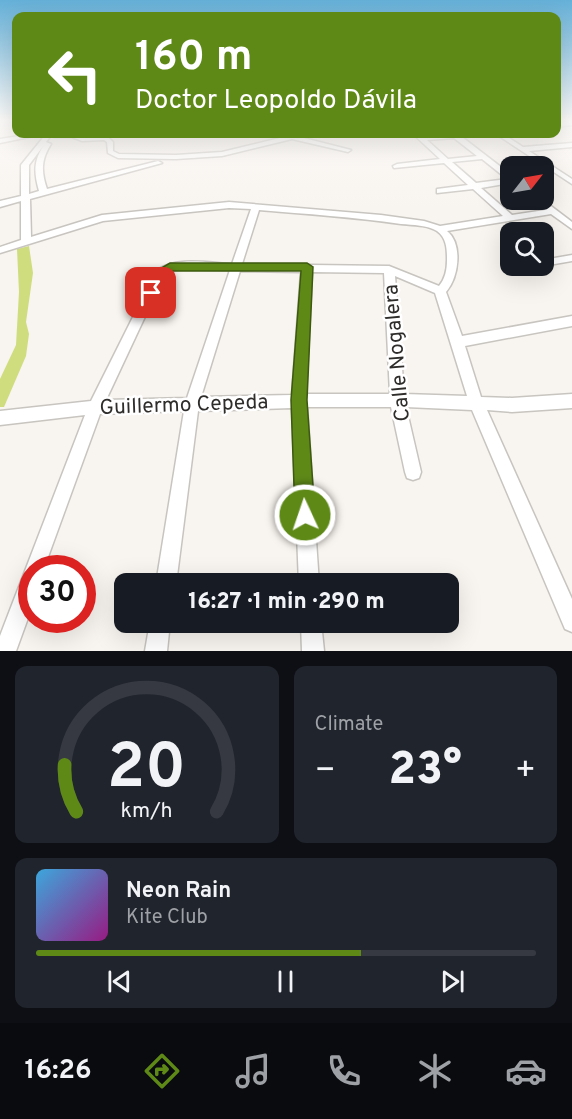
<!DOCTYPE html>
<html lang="en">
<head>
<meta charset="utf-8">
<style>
	body { margin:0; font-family:Overpass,sans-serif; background:#20242c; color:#f1f3f6; height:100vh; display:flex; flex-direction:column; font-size:22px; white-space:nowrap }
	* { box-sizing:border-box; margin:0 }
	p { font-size:20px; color:#9ea1a6 }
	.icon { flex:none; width:33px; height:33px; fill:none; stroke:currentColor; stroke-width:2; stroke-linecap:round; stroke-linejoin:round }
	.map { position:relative; height:651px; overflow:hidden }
	.panel { display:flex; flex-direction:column; gap:15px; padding:15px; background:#0d0f14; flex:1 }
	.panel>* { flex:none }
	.hud { position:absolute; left:12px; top:12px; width:549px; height:126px; border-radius:12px; box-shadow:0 6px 24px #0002; background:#5e8917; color:#fff; overflow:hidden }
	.needle { width:39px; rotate:59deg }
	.controls { position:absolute; left:500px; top:156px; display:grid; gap:12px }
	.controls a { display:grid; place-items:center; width:54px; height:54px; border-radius:12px; background:#171b24; box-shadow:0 6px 24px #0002; font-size:30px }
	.speed { position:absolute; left:18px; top:555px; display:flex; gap:12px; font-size:30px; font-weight:700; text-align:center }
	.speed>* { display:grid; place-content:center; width:78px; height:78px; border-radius:50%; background:#171b24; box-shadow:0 6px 24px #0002; line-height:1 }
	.speed .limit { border:9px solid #d22; background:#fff; color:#111 }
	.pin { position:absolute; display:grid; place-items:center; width:51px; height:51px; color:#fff; margin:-26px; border-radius:12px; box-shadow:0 3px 9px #0006 }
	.me { position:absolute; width:66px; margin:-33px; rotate:357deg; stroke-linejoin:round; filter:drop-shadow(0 0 4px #0008) }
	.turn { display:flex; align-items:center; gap:21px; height:126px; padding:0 24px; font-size:27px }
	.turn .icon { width:78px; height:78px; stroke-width:2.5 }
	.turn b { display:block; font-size:42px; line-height:51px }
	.big { font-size:45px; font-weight:800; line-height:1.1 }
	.panel .widget { flex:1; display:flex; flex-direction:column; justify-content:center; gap:9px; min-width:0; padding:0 21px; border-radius:12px; background:#20242c }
	.panel .dial { align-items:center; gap:0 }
	.dial svg { height:156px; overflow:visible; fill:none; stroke:#363941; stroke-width:7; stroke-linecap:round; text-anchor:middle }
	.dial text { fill:#f1f3f6; stroke:none }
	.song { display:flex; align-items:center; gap:18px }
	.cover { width:72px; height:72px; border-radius:9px; background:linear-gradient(135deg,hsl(200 70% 55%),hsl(310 70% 35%)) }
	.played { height:6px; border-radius:3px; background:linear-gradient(90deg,#5e8917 65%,#363941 65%) }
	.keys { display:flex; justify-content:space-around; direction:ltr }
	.heat { display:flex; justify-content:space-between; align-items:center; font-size:33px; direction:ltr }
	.panel .tiles { flex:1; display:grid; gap:15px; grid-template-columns:1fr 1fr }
	.widget:last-child { grid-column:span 2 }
	.trip { position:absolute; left:114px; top:573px; width:345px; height:60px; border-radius:12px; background:#171b24; box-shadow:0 6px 24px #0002; font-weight:800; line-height:60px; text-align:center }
	.dock { display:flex; height:96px; justify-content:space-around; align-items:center; background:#090b0e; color:#9ea1a6 }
	.dock .icon { width:42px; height:42px }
	.dock .on { color:#5e8917 }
	.dock b { font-size:27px; color:#f1f3f6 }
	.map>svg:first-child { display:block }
</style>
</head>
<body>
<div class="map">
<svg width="572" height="651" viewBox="0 0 572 651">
	<rect width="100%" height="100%" fill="#f8f4ef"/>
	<!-- green -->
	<path fill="#cfdd7e" d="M 29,246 L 33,273 L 26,322 L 29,334 L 26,356 L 4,407 L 0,407 L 0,379 L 16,345 L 19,292 L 17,249 Z"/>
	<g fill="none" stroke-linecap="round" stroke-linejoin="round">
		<defs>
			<path id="street" d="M 572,121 L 572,125 L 556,127 L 556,123 Z
				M 32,134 L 44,134 L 0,143 L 0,139 Z
				M 46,134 L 52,134 L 46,142 L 51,144 C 41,160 41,171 47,189 L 158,161 L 162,163 L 30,199 L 31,237 L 102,215 L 229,202 L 381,215 L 424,221 L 440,226 L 503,216 L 473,189 L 437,193 L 437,189 L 468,185 L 444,163 L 394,168 L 393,166 L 397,164 L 440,159 L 413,134 L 419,134 L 423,137 L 479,134 L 476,136 L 462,137 L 510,174 L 510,183 L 481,188 L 512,215 L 545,210 L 534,200 L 543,200 L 572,222 L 572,229 L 551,214 L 447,231 C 463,244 459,277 446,292 L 462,336 L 572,316 L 572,326 L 465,346 L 481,397 L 512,398 L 572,394 L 572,408 L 512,412 L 487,410 L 572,599 L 572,632 L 565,629 L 472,410 L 406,407 L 421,472 L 419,478 L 413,480 L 407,478 L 405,472 L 391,407 L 307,407 L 319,584 L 299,584 L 292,408 L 198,411 L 176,584 L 156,584 L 184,411 L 100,414 L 44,568 L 32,568 L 32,607 L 16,651 L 0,651 L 0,636 L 85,415 L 0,425 L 0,411 L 91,401 L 156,271 C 175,256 209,263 232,264 L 251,209 L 229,208 L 103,221 L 0,253 L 0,247 L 21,240 L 21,201 L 0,207 L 0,201 L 21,196 L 21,165 ZM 454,138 L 477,156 L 448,159 L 427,140 ZM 44,145 C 33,161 34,173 39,191 L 29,194 L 29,165 ZM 482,159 L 507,179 L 476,183 L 452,162 ZM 259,210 C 306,214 354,217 401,224 C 413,225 427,225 437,231 C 447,238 447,250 447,260 C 447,270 445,279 439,286 L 389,266 L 242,264 ZM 176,269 L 230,270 L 187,398 L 106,400 L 164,276 L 170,271 ZM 240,271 L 301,272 L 292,395 L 201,397 ZM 312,272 L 384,273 L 390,394 L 306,394 ZM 395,276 L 435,293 L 467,396 L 404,394 Z
				M 56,134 L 75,134 L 83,137 L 108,137 L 113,142 L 113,151 L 119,154 L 176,155 L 222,152 L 292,135 L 351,150 L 348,152 L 292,139 L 222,156 L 176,159 L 118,158 L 108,153 L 107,142 L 104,140 L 82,141 L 72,137 L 54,137 L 53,136 Z
				M 496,134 L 503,134 L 523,147 L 572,143 L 572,147 L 529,151 L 572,179 L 572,184 Z
				M 572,255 L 572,261 L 543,266 L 540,266 L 543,266 L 543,260 Z
				M 150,622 L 170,622 L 167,651 L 145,651 Z
				M 301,622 L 321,622 L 324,651 L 302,651 Z"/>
		</defs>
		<!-- street casing -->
		<use href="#street" stroke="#c8c5c0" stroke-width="3"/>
		<!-- street -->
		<use href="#street" fill="#fff" fill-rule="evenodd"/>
	</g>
	<!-- sky -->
	<linearGradient id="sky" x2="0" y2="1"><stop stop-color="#65b0d8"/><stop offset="0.57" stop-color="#fcfaf8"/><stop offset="1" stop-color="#fcfaf8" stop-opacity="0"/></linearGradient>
	<rect width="572" height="211" fill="url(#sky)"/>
	<!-- route -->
	<path fill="#5e8917" stroke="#3d590f" stroke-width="1.5" d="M 170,263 L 307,263 L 313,267 L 307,400 L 315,515 L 312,522 L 305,525 L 298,522 L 295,515 L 291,400 L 301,271 L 173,271 L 165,276 L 155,296 L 146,296 L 144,293 L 156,271 Z"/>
	<g text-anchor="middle" stroke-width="5" stroke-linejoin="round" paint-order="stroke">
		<!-- street labels -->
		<g font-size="21" fill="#2f2d2b" stroke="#fff">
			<text transform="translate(396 353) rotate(-95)" y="7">Calle Nogalera</text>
			<text transform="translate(184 404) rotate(-2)" y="7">Guillermo Cepeda</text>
		</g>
	</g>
</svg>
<div class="controls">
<a><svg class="needle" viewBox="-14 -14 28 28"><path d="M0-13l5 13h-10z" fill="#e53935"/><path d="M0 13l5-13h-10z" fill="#9ea1a6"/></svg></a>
<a><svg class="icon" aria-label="search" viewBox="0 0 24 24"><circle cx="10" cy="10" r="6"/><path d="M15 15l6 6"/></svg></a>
</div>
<div class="speed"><div class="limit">30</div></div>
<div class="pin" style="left:151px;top:293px;background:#d93025"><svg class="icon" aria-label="arrive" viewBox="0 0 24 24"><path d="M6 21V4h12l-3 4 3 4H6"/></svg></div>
<svg class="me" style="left:305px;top:515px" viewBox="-20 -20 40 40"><circle r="17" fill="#5e8917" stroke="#fff" stroke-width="3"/><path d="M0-11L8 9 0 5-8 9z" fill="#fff"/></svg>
<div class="trip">16:27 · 1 min · 290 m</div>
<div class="hud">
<div class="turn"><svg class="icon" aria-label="left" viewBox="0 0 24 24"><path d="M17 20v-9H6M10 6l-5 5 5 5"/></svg><div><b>160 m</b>Doctor Leopoldo Dávila</div></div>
</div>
</div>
<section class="panel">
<div class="tiles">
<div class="widget dial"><svg viewBox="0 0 100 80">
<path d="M14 69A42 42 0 1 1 86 69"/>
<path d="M14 69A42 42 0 0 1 8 45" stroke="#5e8917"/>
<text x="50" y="56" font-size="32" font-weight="700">20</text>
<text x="50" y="72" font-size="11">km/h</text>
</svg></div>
<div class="widget"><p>Climate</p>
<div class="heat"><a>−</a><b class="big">23°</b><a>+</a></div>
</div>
<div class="widget">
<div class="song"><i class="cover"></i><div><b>Neon Rain</b><p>Kite Club</p></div></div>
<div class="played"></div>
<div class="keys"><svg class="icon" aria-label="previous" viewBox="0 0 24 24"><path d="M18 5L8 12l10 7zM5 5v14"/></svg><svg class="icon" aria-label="pause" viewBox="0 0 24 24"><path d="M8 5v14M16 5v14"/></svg><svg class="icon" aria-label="next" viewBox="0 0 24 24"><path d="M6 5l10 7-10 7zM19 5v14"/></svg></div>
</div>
</div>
</section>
<nav class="dock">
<b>16:26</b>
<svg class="icon on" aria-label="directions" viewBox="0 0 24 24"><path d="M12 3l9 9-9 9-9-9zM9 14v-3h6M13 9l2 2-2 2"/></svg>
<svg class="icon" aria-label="music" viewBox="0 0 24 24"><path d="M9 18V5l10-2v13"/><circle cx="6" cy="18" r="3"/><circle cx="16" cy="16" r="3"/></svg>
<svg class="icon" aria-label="phone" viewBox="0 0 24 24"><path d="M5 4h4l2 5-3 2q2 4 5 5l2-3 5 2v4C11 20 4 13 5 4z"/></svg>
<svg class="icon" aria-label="climate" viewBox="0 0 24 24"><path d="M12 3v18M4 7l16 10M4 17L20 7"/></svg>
<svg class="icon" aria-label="car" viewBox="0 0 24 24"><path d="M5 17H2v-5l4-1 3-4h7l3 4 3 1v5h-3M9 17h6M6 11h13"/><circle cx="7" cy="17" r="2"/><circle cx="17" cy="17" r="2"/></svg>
</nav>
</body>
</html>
